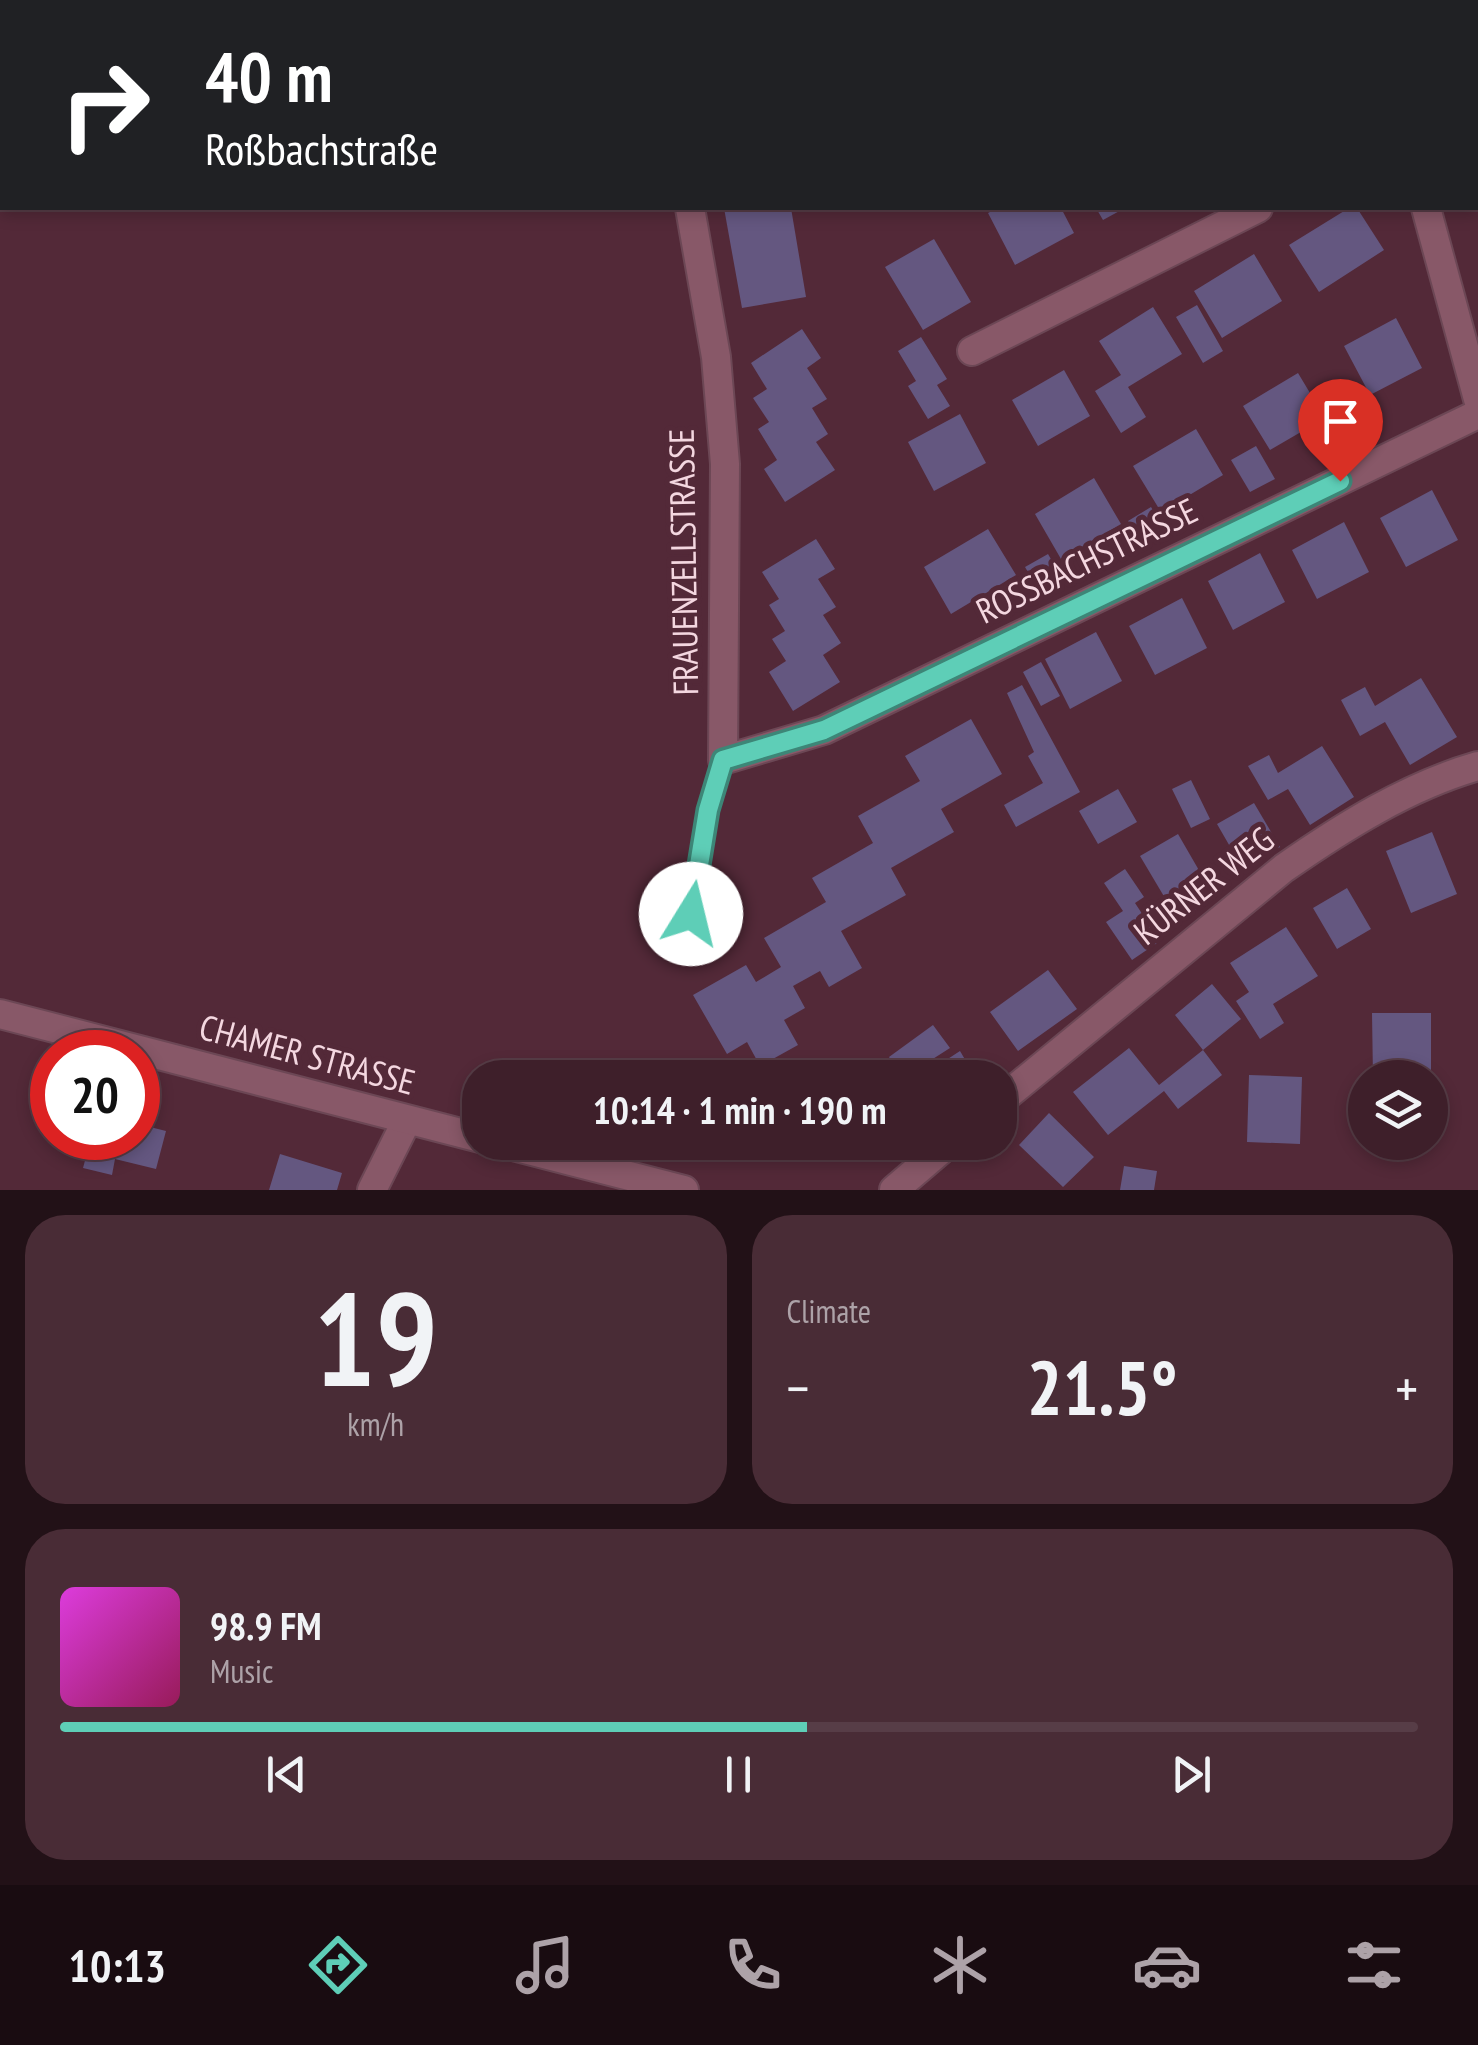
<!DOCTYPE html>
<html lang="en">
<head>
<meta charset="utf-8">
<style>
	body { margin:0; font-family:"PT Sans Narrow",sans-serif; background:#492c36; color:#f1f3f6; height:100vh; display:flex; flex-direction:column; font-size:38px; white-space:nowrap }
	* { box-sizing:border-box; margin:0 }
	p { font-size:32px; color:#ada2a8 }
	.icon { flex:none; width:55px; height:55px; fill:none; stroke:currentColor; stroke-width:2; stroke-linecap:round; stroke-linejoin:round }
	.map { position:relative; height:1190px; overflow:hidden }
	.drawer { display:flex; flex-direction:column; gap:25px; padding:25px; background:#221117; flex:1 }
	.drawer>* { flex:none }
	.guide { position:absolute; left:0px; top:0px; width:1480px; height:210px; box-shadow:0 5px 15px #0003,0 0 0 2px #573d47; background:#202124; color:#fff; overflow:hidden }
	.tools { position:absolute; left:1348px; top:1060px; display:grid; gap:20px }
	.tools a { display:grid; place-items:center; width:100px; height:100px; border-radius:50%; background:#3e1f2a; box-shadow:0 5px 15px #0003,0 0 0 2px #573d47; font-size:50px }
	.speed { position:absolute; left:30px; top:1030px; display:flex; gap:20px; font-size:50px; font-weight:700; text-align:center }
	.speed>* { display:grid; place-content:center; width:130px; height:130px; border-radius:50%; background:#3e1f2a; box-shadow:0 5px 15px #0003,0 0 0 2px #573d47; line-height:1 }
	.speed .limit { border:15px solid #d22; background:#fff; color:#111 }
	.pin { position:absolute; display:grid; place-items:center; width:85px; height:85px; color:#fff; margin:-102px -42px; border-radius:50% 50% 50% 0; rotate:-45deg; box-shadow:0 0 10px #0007 }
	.pin .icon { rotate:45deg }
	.me { position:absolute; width:110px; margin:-55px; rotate:9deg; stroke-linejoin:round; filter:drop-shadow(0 0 8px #0008) }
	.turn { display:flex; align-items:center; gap:35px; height:210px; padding:0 40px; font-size:45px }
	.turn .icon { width:130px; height:130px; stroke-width:2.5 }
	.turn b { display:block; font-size:70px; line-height:85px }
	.big { font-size:75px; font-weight:700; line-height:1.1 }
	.drawer .widget { flex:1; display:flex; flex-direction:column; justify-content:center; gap:15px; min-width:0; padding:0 35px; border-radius:40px; background:#492c36 }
	.drawer .dial { align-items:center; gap:0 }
	.dial b { font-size:130px; line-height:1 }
	.song { display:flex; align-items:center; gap:30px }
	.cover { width:120px; height:120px; border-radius:15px; background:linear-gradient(135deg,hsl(300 70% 55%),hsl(330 70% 35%)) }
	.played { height:10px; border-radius:5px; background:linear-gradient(90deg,#5eceb7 55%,#573d47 55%) }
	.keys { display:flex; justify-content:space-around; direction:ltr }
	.heat { display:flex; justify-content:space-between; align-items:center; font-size:55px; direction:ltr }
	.drawer .tiles { flex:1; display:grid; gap:25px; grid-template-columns:1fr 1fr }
	.widget:last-child { grid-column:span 2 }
	.trip { position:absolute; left:462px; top:1060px; width:555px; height:100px; border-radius:40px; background:#3e1f2a; box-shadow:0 5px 15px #0003,0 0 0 2px #573d47; font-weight:700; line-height:100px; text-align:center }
	.tabs { display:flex; height:160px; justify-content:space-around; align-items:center; background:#190c11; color:#ada2a8 }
	.tabs .icon { width:70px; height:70px }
	.tabs .selected { color:#5eceb7 }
	.tabs b { font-size:45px; color:#f1f3f6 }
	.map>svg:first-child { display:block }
</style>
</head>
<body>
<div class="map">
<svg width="1478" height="1190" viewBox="0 0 1478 1190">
	<rect width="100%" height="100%" fill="#532938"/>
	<!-- building -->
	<path fill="#645780" d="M 724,208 L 791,208 L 806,297 L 742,308 Z
		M 998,208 L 1061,208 L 1074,233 L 1015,265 L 988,213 Z
		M 1096,208 L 1125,208 L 1103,220 Z
		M 1349,208 L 1357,208 L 1384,250 L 1319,292 L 1289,245 Z
		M 934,239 L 971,302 L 923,330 L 885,267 Z
		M 1254,254 L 1282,301 L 1222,338 L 1194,291 Z
		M 1197,305 L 1223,351 L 1203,363 L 1176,317 Z
		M 1153,307 L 1182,354 L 1128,387 L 1146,417 L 1121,433 L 1095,391 L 1121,375 L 1099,341 Z
		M 1396,318 L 1422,368 L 1370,395 L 1344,346 Z
		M 802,329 L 821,358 L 807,368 L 827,399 L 812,408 L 828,434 L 816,442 L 835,470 L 785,502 L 764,469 L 777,460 L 758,429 L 769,422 L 753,398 L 767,389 L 751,363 Z
		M 921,337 L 947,379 L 937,385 L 950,406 L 928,419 L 908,386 L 916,381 L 898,351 Z
		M 1064,370 L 1090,416 L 1038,446 L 1012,400 Z
		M 1298,373 L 1325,418 L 1270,450 L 1243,406 Z
		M 1356,393 L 1373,425 L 1348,438 L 1331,407 Z
		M 960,414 L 986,463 L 934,491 L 908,442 Z
		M 1196,429 L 1223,475 L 1161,512 L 1133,466 Z
		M 1256,446 L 1275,479 L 1250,492 L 1231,460 Z
		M 1094,478 L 1121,524 L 1061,559 L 1035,514 Z
		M 1432,490 L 1458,540 L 1406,567 L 1380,518 Z
		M 1151,507 L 1166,532 L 1142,546 L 1128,521 Z
		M 1344,522 L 1369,572 L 1317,599 L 1292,550 Z
		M 988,529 L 1016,575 L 951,614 L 924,567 Z
		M 816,539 L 835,569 L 818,579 L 836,607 L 823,615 L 841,643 L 823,655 L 840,682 L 793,711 L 769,672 L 786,661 L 772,639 L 785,631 L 769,605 L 779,599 L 762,572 Z
		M 1260,553 L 1285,602 L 1233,630 L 1208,581 Z
		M 1048,554 L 1063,580 L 1040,593 L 1025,567 Z
		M 1182,598 L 1207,648 L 1155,675 L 1129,626 Z
		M 1096,632 L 1122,681 L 1070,709 L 1045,659 Z
		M 1041,662 L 1060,696 L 1041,706 L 1023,672 Z
		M 1421,678 L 1457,737 L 1410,765 L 1385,722 L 1360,736 L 1341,700 L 1365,687 L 1375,706 Z
		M 1022,685 L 1080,792 L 1016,827 L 1004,805 L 1043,783 L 1028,756 L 1034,752 L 1007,693 Z
		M 971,719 L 1002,774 L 941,809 L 954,832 L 891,868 L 906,895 L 841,931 L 862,968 L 829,987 L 820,971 L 793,986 L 805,1008 L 784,1020 L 798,1045 L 760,1066 L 747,1042 L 727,1054 L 693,995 L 746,965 L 756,982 L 781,967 L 764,938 L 826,902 L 812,878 L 873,843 L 858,816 L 920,781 L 905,756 Z
		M 1322,746 L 1354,797 L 1310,825 L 1288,789 L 1268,800 L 1248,766 L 1269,755 L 1278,773 Z
		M 1191,780 L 1210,819 L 1191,828 L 1172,789 Z
		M 1118,789 L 1137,822 L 1098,844 L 1079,811 Z
		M 1254,803 L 1280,847 L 1243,869 L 1217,824 Z
		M 1432,832 L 1457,894 L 1411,913 L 1386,851 Z
		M 1178,834 L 1215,898 L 1178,920 L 1140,856 Z
		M 1125,869 L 1144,897 L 1135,903 L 1160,941 L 1132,960 L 1106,922 L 1123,911 L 1104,883 Z
		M 1347,888 L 1371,929 L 1337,949 L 1313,908 Z
		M 1286,927 L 1318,976 L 1273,1004 L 1284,1023 L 1260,1039 L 1236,1001 L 1249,992 L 1230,963 Z
		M 1048,970 L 1077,1009 L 1018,1051 L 990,1012 Z
		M 1212,984 L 1241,1019 L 1203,1050 L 1222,1075 L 1178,1109 L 1164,1091 L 1108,1135 L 1073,1092 L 1129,1048 L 1159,1085 L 1203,1050 L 1175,1015 Z
		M 1372,1013 L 1431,1013 L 1431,1078 L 1373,1078 Z
		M 933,1025 L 950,1048 L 903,1078 L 889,1057 Z
		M 960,1051 L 976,1078 L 944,1078 L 937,1066 Z
		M 1249,1075 L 1302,1077 L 1300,1144 L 1247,1142 Z
		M 1049,1113 L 1094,1157 L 1063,1187 L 1019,1145 Z
		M 138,1124 L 166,1131 L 156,1169 L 115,1159 L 112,1175 L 83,1168 L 91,1138 L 138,1138 Z
		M 873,1142 L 907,1142 L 884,1158 Z
		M 280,1154 L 342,1173 L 337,1190 L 269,1190 Z
		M 1124,1166 L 1157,1171 L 1154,1190 L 1120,1190 Z"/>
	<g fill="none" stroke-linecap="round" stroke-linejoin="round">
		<defs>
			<path id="service" d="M 691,914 L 708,810 L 723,760"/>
			<path id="minor" d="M 641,0 L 641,2
				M 1334,0 L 1336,2
				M 1015,2 L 1020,0
				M 690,208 L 716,357 L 725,464 L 723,760 L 824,730 L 1478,414
				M 1426,208 L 1478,399
				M 972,351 L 1258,208
				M 1000,1101 L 1284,868 C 1343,827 1408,786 1478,766
				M 372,1190 L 407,1120
				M 894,1190 L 950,1142"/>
			<path id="tertiary" d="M 0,1014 L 480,1138
				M 497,1142 L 684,1190"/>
		</defs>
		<!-- service casing -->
		<use href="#service" stroke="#6c4755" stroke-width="20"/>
		<!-- minor casing -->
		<use href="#minor" stroke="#6c4755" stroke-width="32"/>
		<!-- tertiary casing -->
		<use href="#tertiary" stroke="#6c4755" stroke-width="32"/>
		<!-- service -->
		<use href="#service" stroke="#885868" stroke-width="15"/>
		<!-- minor -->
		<use href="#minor" stroke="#885868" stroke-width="28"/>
		<!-- tertiary -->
		<use href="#tertiary" stroke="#885868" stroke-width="28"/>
	</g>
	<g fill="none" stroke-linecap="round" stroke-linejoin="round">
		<defs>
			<path id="route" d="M 691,914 L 708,810 L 723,760 L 824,730 L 1340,481"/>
		</defs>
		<!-- route casing -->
		<use href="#route" stroke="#3d8677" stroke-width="25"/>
		<!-- route -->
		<use href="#route" stroke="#5eceb7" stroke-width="18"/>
	</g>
	<g text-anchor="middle" stroke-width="10" stroke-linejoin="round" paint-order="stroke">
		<!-- street labels -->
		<g font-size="35" fill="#f4d7e0" stroke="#532938">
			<text transform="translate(1087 561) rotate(-26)" y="12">ROSSBACHSTRASSE</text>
			<text transform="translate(684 562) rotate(-91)" y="12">FRAUENZELLSTRASSE</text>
			<text transform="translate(1204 886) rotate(-38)" y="12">KÜRNER WEG</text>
			<text transform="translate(307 1055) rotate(15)" y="12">CHAMER STRASSE</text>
		</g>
	</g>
</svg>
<div class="tools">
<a><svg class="icon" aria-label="layers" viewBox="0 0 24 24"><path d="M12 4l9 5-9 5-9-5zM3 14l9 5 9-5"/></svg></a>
</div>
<div class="speed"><div class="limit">20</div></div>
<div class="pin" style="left:1340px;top:481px;background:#d93025"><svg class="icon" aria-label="arrive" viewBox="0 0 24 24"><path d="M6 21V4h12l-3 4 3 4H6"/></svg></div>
<svg class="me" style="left:691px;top:914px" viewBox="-20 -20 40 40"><circle r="19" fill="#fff"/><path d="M0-13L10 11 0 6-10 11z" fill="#5eceb7"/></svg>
<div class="trip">10:14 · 1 min · 190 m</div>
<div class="guide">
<div class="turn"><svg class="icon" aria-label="right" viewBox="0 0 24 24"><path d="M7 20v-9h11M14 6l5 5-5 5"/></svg><div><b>40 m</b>Roßbachstraße</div></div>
</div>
</div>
<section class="drawer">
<div class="tiles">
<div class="widget dial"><b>19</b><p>km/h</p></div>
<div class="widget"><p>Climate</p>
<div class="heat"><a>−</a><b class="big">21.5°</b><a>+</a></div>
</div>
<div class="widget">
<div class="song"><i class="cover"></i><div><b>98.9 FM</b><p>Music</p></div></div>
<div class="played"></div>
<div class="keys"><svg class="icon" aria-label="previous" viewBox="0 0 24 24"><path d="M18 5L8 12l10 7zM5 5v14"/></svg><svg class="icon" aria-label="pause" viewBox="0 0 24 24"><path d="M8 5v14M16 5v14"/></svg><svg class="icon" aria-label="next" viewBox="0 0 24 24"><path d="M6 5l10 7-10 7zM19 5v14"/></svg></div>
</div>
</div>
</section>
<nav class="tabs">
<b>10:13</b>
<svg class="icon selected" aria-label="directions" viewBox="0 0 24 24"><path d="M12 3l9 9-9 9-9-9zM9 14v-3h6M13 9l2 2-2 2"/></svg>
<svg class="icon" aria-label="music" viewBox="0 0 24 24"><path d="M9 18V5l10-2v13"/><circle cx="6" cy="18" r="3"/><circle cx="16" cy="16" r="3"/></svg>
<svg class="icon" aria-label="phone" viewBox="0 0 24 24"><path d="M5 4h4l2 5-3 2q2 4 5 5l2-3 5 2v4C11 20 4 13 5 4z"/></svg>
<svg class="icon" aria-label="climate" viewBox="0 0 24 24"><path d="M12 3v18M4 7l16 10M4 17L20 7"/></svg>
<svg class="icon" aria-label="car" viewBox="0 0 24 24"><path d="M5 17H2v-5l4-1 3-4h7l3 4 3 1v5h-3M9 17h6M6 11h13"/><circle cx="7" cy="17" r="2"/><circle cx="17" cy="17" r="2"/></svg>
<svg class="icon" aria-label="filters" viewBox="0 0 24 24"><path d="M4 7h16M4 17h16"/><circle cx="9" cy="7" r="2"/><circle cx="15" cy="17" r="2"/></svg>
</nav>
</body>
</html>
